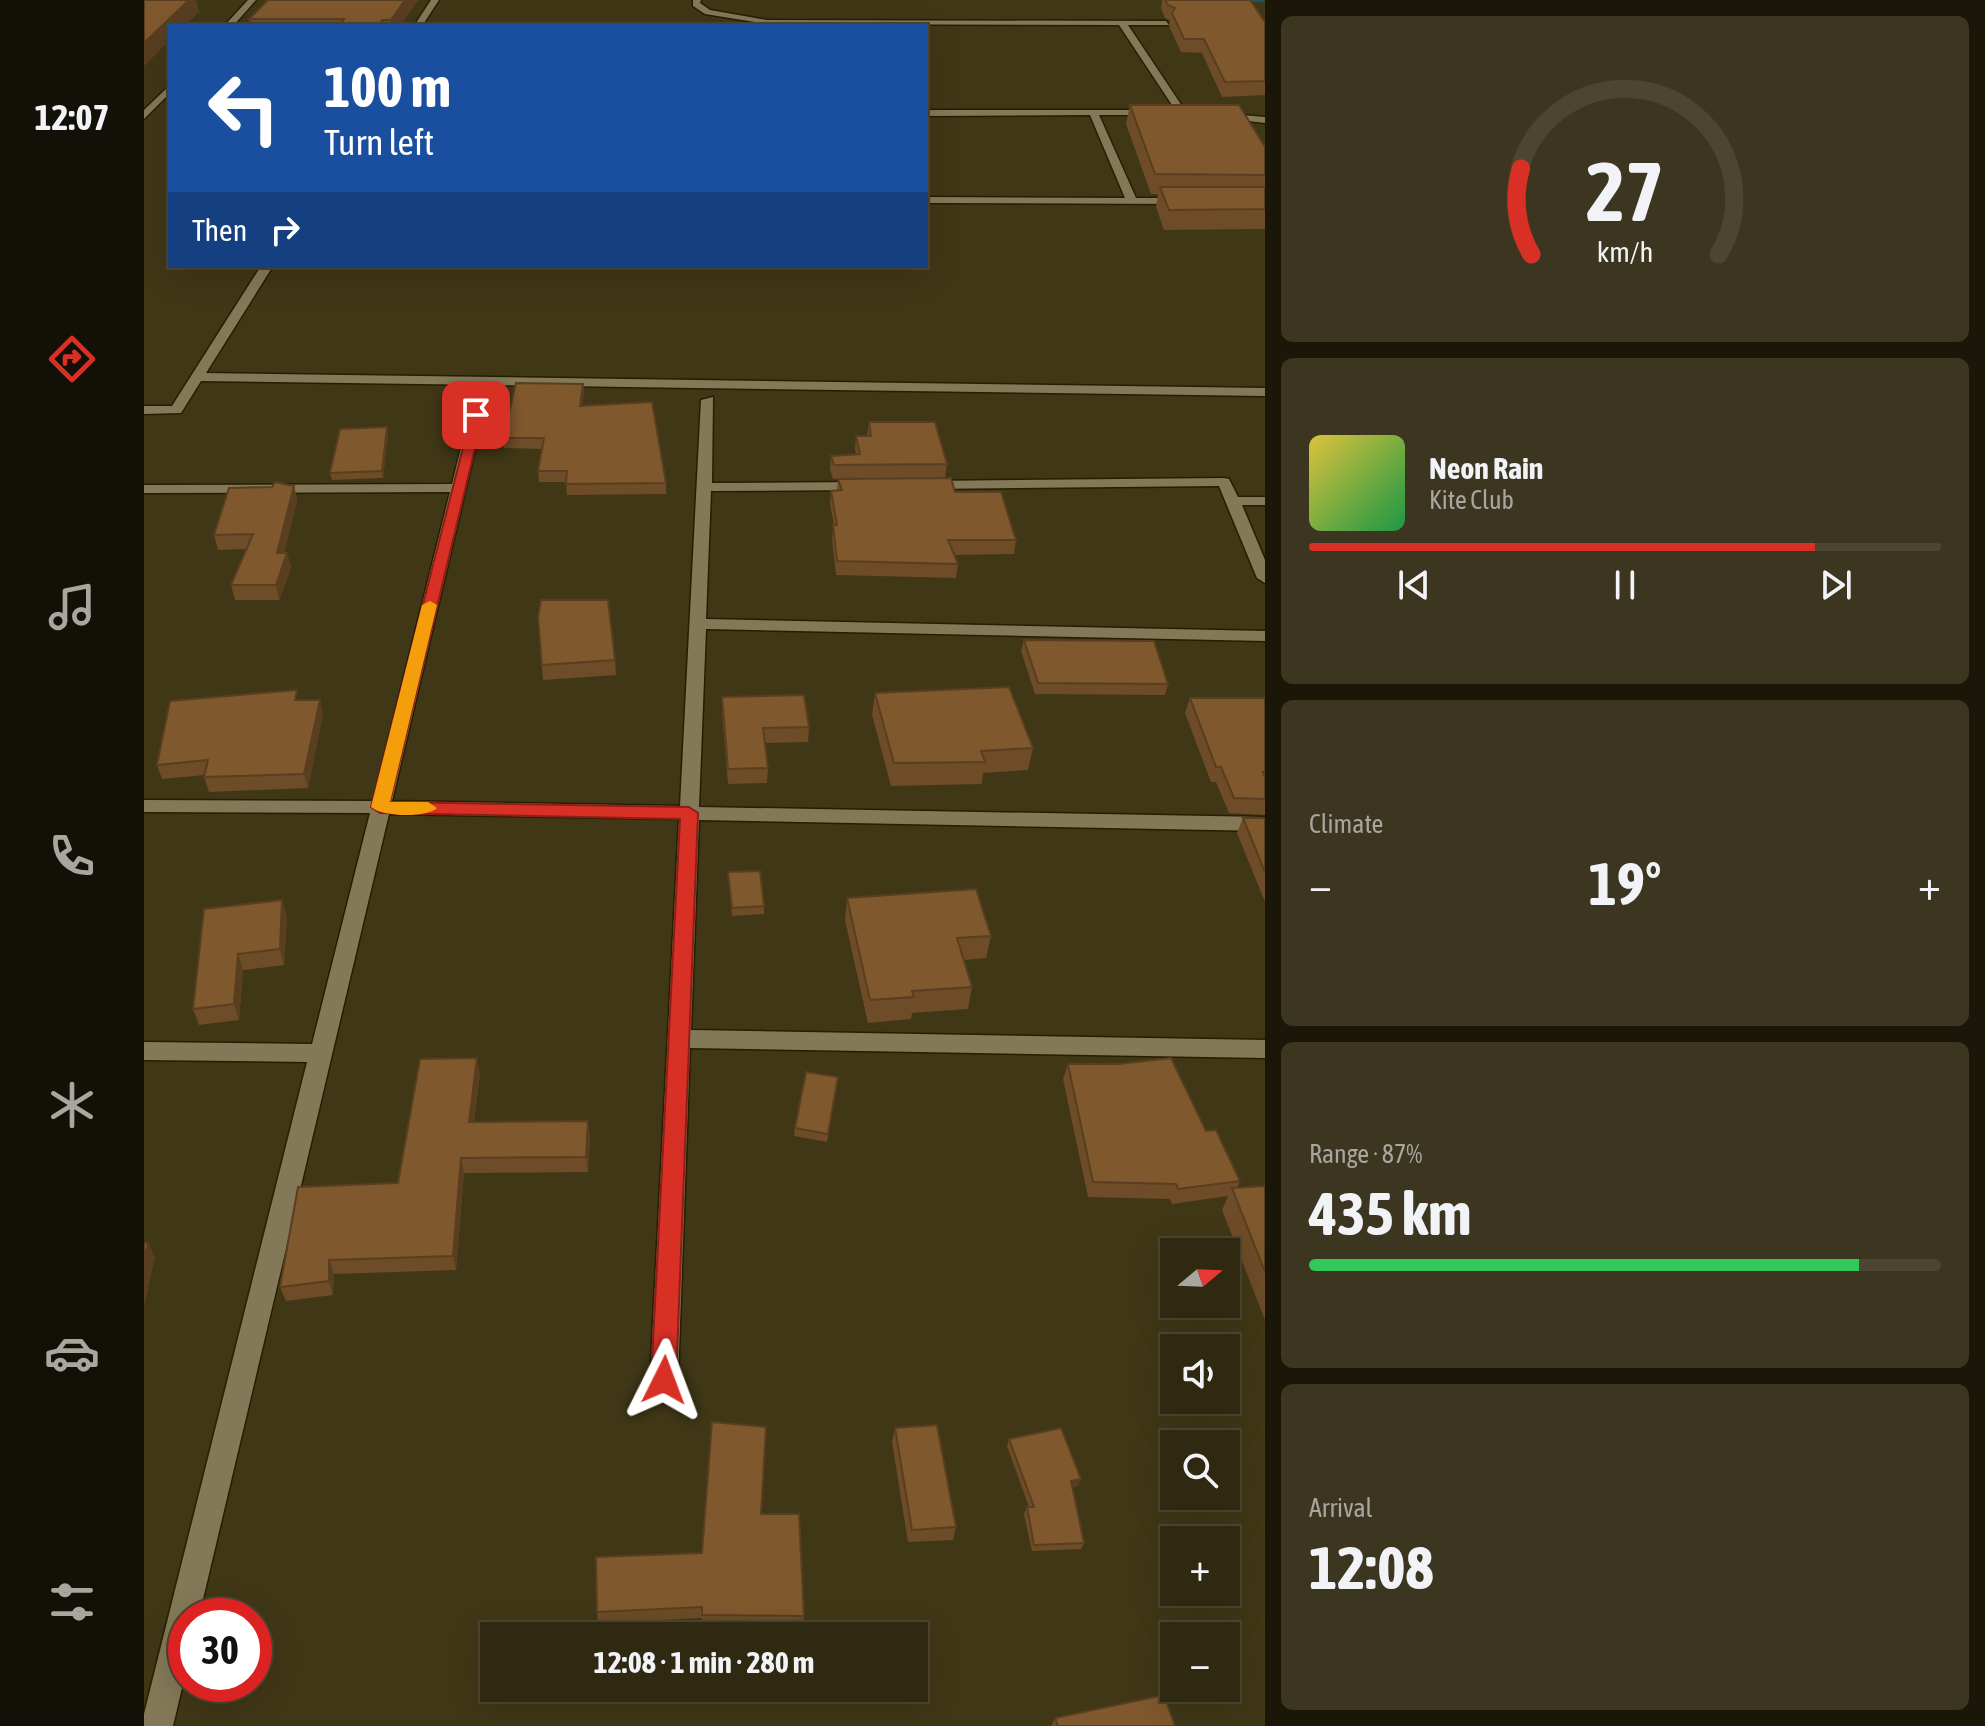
<!DOCTYPE html>
<html lang="en">
<head>
<meta charset="utf-8">
<style>
	body { margin:0; font-family:"Asap Condensed",sans-serif; background:#3c351f; color:#f1f3f6; height:100vh; display:flex; flex-direction:column; font-size:30px; white-space:nowrap }
	* { box-sizing:border-box; margin:0 }
	p { font-size:26px; color:#a8a69f }
	.icon { flex:none; width:44px; height:44px; fill:none; stroke:currentColor; stroke-width:2; stroke-linecap:round; stroke-linejoin:round }
	.map { position:relative; flex:1; overflow:hidden }
	.details { display:flex; flex-direction:column; gap:16px; padding:16px; background:#1a1709; width:720px }
	.details>* { flex:none }
	.guide { position:absolute; left:24px; top:24px; width:760px; height:244px; border-radius:0px; box-shadow:0 8px 32px #0002,0 0 0 2px #4b4531; background:#1a4fa0; color:#fff; overflow:hidden }
	.needle { width:52px; rotate:71deg }
	.tools { position:absolute; left:1016px; top:1238px; display:grid; gap:16px }
	.tools a { display:grid; place-items:center; width:80px; height:80px; border-radius:0px; background:#302911; box-shadow:0 8px 32px #0002,0 0 0 2px #4b4531; font-size:40px }
	.speed { position:absolute; left:24px; top:1598px; display:flex; gap:16px; font-size:40px; font-weight:700; text-align:center }
	.speed>* { display:grid; place-content:center; width:104px; height:104px; border-radius:50%; background:#302911; box-shadow:0 8px 32px #0002,0 0 0 2px #4b4531; line-height:1 }
	.speed .limit { border:12px solid #d22; background:#fff; color:#111 }
	.pin { position:absolute; display:grid; place-items:center; width:68px; height:68px; color:#fff; margin:-34px; border-radius:16px; box-shadow:0 4px 12px #0006 }
	.me { position:absolute; width:88px; margin:-44px; rotate:3deg; stroke-linejoin:round; filter:drop-shadow(0 0 6px #0008) }
	.turn { display:flex; align-items:center; gap:28px; height:168px; padding:0 24px; font-size:36px }
	.turn .icon { width:104px; height:104px; stroke-width:2.5 }
	.turn b { display:block; font-size:56px; line-height:68px }
	.then { display:flex; align-items:center; height:76px; padding:0 24px; background:#0003; gap:16px; font-size:30px }
	.big { font-size:60px; font-weight:700; line-height:1.1 }
	.details .tile { flex:1; display:flex; flex-direction:column; justify-content:center; gap:12px; min-width:0; padding:0 28px; border-radius:12px; background:#3c351f }
	.details .dial { align-items:center; gap:0 }
	.dial svg { height:208px; overflow:visible; fill:none; stroke:#4b4531; stroke-width:7; stroke-linecap:round; text-anchor:middle }
	.dial text { fill:#f1f3f6; stroke:none }
	.song { display:flex; align-items:center; gap:24px }
	.cover { width:96px; height:96px; border-radius:12px; background:linear-gradient(135deg,hsl(50 70% 55%),hsl(140 70% 35%)) }
	.played { height:8px; border-radius:4px; background:linear-gradient(90deg,#d93025 80%,#4b4531 80%) }
	.keys { display:flex; justify-content:space-around; direction:ltr }
	.heat { display:flex; justify-content:space-between; align-items:center; font-size:44px; direction:ltr }
	.charge { height:12px; border-radius:6px; background:linear-gradient(90deg,#34c759 87%,#4b4531 0) }
	.trip { position:absolute; left:336px; top:1622px; width:448px; height:80px; border-radius:0px; background:#302911; box-shadow:0 8px 32px #0002,0 0 0 2px #4b4531; font-weight:700; line-height:80px; text-align:center }
	main { display:flex; flex:1; min-height:0 }
	.tabs { display:flex; flex-direction:column; width:144px; justify-content:space-around; align-items:center; background:#131007; color:#a8a69f }
	.tabs .icon { width:56px; height:56px }
	.tabs .active { color:#d93025 }
	.tabs b { font-size:36px; color:#f1f3f6 }
	.map>svg:first-child { display:block }
</style>
</head>
<body>
<main>
<nav class="tabs">
<b>12:07</b>
<svg class="icon active" aria-label="directions" viewBox="0 0 24 24"><path d="M12 3l9 9-9 9-9-9zM9 14v-3h6M13 9l2 2-2 2"/></svg>
<svg class="icon" aria-label="music" viewBox="0 0 24 24"><path d="M9 18V5l10-2v13"/><circle cx="6" cy="18" r="3"/><circle cx="16" cy="16" r="3"/></svg>
<svg class="icon" aria-label="phone" viewBox="0 0 24 24"><path d="M5 4h4l2 5-3 2q2 4 5 5l2-3 5 2v4C11 20 4 13 5 4z"/></svg>
<svg class="icon" aria-label="climate" viewBox="0 0 24 24"><path d="M12 3v18M4 7l16 10M4 17L20 7"/></svg>
<svg class="icon" aria-label="car" viewBox="0 0 24 24"><path d="M5 17H2v-5l4-1 3-4h7l3 4 3 1v5h-3M9 17h6M6 11h13"/><circle cx="7" cy="17" r="2"/><circle cx="17" cy="17" r="2"/></svg>
<svg class="icon" aria-label="filters" viewBox="0 0 24 24"><path d="M4 7h16M4 17h16"/><circle cx="9" cy="7" r="2"/><circle cx="15" cy="17" r="2"/></svg>
</nav>
<div class="map">
<svg width="1121" height="1726" viewBox="0 0 1121 1726">
	<rect width="100%" height="100%" fill="#403717"/>
	<g fill="none" stroke-linecap="round" stroke-linejoin="round">
		<!-- stream -->
		<path fill="#18555f" fill-rule="evenodd" d="M 1090,0 L 1121,0 L 1121,2 L 1092,2 Z"/>
		<defs>
			<path id="service" d="M 104,0 L 112,0 L 89,26 L 80,26 Z
				M 549,0 L 557,0 L 556,3 L 566,10 L 623,20 L 1022,21 L 1025,25 L 984,25 L 1042,112 L 1034,114 L 975,25 L 623,24 L 561,14 L 549,6 Z
				M 26,85 L 26,93 L 0,119 L 0,110 Z
				M 782,110 L 1013,110 L 1010,115 L 955,115 L 992,198 L 1038,198 L 1043,201 L 1038,204 L 782,203 L 782,197 L 981,198 L 946,115 L 782,116 Z
				M 1075,113 L 1121,117 L 1121,123 L 1078,118 Z"/>
			<path id="minor" d="M 287,0 L 295,0 L 278,26 L 270,26 Z
				M 117,266 L 129,266 L 62,373 L 1121,388 L 1121,396 L 57,381 L 37,413 L 0,414 L 0,406 L 28,406 Z
				M 338,387 L 345,391 L 248,801 L 536,806 L 557,400 L 569,397 L 568,483 L 720,482 L 727,486 L 720,490 L 567,491 L 562,619 L 1121,631 L 1121,641 L 562,629 L 555,807 L 1121,817 L 1121,831 L 555,820 L 547,1030 L 1121,1040 L 1121,1058 L 546,1048 L 534,1380 L 530,1389 L 520,1393 L 510,1389 L 506,1380 L 535,819 L 245,814 L 55,1616 L 42,1616 L 42,1671 L 29,1726 L 0,1726 L 0,1714 L 163,1062 L 0,1060 L 0,1042 L 168,1044 L 226,813 L 0,812 L 0,800 L 229,801 L 306,492 L 0,493 L 0,485 L 308,484 L 331,391 Z
				M 1080,478 L 1085,479 L 1094,497 L 1121,497 L 1121,505 L 1098,505 L 1121,560 L 1121,583 L 1113,578 L 1075,486 L 784,489 L 777,485 L 784,481 Z"/>
		</defs>
		<!-- service casing -->
		<use href="#service" stroke="#271e00" stroke-width="3"/>
		<!-- minor casing -->
		<use href="#minor" stroke="#271e00" stroke-width="3"/>
		<!-- service -->
		<use href="#service" fill="#837958" fill-rule="evenodd"/>
		<!-- minor -->
		<use href="#minor" fill="#837958" fill-rule="evenodd"/>
	</g>
	<!-- wall -->
	<path fill="#6d4c27" d="M 124,0 L 274,0 L 256,26 L 106,26 L 105,19 Z
		M 1018,0 L 1106,0 L 1121,22 L 1121,95 L 1078,97 L 1058,53 L 1037,52 L 1025,26 L 1026,20 L 1021,18 L 1017,8 Z
		M 986,105 L 1121,147 L 1121,229 L 1020,230 L 1012,207 L 1014,194 L 1007,194 L 982,124 Z
		M 439,384 L 440,394 L 438,405 L 522,483 L 522,494 L 423,495 L 422,482 L 395,482 L 394,471 L 398,449 L 360,448 L 359,438 Z
		M 725,422 L 803,464 L 801,478 L 689,479 L 686,469 L 687,456 L 712,454 L 711,449 L 712,436 L 723,436 Z
		M 244,434 L 239,478 L 188,480 L 186,473 Z
		M 694,479 L 811,492 L 872,540 L 870,554 L 810,555 L 814,564 L 812,578 L 692,575 L 688,539 L 690,525 L 686,504 L 687,491 L 693,490 Z
		M 150,486 L 153,500 L 140,553 L 143,553 L 147,568 L 135,600 L 91,600 L 87,585 L 102,549 L 74,550 L 70,535 Z
		M 394,617 L 471,660 L 472,675 L 399,680 Z
		M 880,640 L 1024,684 L 1021,695 L 891,694 L 877,651 Z
		M 731,693 L 889,748 L 884,770 L 839,773 L 838,784 L 747,786 L 728,715 Z
		M 578,697 L 665,727 L 664,742 L 621,743 L 624,768 L 623,783 L 584,784 L 578,712 Z
		M 1046,698 L 1121,698 L 1121,815 L 1085,813 L 1072,782 L 1067,782 L 1041,713 Z
		M 155,700 L 179,714 L 164,788 L 65,792 L 60,777 L 61,775 L 18,779 L 13,765 Z
		M 1099,818 L 1121,818 L 1121,902 L 1093,833 Z
		M 584,872 L 620,906 L 620,914 L 588,916 Z
		M 703,898 L 847,936 L 842,958 L 820,960 L 828,987 L 824,1009 L 768,1013 L 767,1019 L 724,1023 L 701,920 Z
		M 60,909 L 143,916 L 140,965 L 99,970 L 95,1020 L 55,1025 L 49,1009 Z
		M 924,1064 L 1062,1131 L 1096,1181 L 1093,1188 L 1121,1186 L 1121,1320 L 1078,1210 L 1084,1196 L 1028,1204 L 1026,1199 L 944,1197 L 919,1079 Z
		M 336,1073 L 330,1122 L 446,1136 L 444,1172 L 320,1173 L 312,1270 L 190,1274 L 189,1295 L 142,1301 L 136,1287 L 254,1183 Z
		M 694,1077 L 683,1142 L 650,1136 L 651,1128 Z
		M 751,1428 L 812,1527 L 809,1540 L 764,1542 L 748,1442 Z
		M 865,1439 L 937,1479 L 934,1486 L 928,1487 L 940,1543 L 937,1549 L 888,1551 L 880,1514 L 883,1507 L 885,1507 L 863,1446 Z
		M 617,1514 L 660,1616 L 658,1627 L 558,1626 L 558,1618 L 454,1623 L 453,1612 L 558,1553 Z
		M 911,1718 L 1031,1726 L 907,1726 Z"/>
	<!-- shaded-wall -->
	<path fill="#593e20" d="M 45,0 L 52,0 L 55,12 L 40,26 L 26,26 L 26,40 L 0,66 L 0,43 Z
		M 261,0 L 274,0 L 256,26 L 248,26 L 247,20 Z
		M 439,384 L 440,394 L 436,416 L 436,406 Z
		M 243,427 L 244,434 L 239,478 L 238,471 Z
		M 150,486 L 153,500 L 137,568 L 133,553 Z
		M 143,553 L 147,568 L 135,600 L 132,585 Z
		M 176,700 L 179,714 L 164,788 L 160,774 Z
		M 138,900 L 143,916 L 140,965 L 136,949 Z
		M 94,954 L 99,970 L 95,1020 L 90,1004 Z
		M 333,1058 L 336,1073 L 328,1137 L 325,1122 Z
		M 444,1121 L 446,1136 L 444,1172 L 442,1157 Z
		M 317,1158 L 320,1173 L 312,1270 L 309,1256 Z
		M 4,1243 L 11,1257 L 0,1307 L 0,1260 Z
		M 185,1260 L 190,1274 L 189,1295 L 185,1281 Z
		M 937,1479 L 934,1486 L 924,1488 L 927,1481 Z"/>
	<!-- building -->
	<path fill="#7f582d" stroke="#593e20" stroke-width="2" d="M 0,0 L 45,0 L 0,43 Z
		M 124,0 L 261,0 L 247,20 L 238,20 L 235,26 L 196,26 L 200,19 L 105,19 Z
		M 1021,0 L 1106,0 L 1121,22 L 1121,81 L 1081,82 L 1060,39 L 1040,39 L 1028,13 L 1031,8 L 1024,5 Z
		M 986,105 L 1095,105 L 1121,147 L 1121,175 L 1011,174 Z
		M 1016,187 L 1121,187 L 1121,209 L 1025,210 Z
		M 372,383 L 439,384 L 436,406 L 508,402 L 522,483 L 422,484 L 423,471 L 394,471 L 400,438 L 359,438 Z
		M 725,422 L 791,422 L 803,464 L 690,465 L 687,456 L 716,454 L 712,436 L 727,436 Z
		M 243,427 L 238,471 L 186,473 L 196,429 Z
		M 807,478 L 811,492 L 857,492 L 872,540 L 804,540 L 814,564 L 693,561 L 689,525 L 693,525 L 687,491 L 698,490 L 694,479 Z
		M 131,482 L 150,486 L 133,553 L 143,553 L 132,585 L 87,585 L 109,534 L 70,535 L 85,488 L 128,487 Z
		M 397,600 L 464,600 L 471,660 L 398,665 L 394,617 Z
		M 880,640 L 1010,641 L 1024,684 L 894,683 Z
		M 865,687 L 889,748 L 837,751 L 841,762 L 750,763 L 731,693 Z
		M 153,690 L 151,700 L 176,700 L 160,774 L 60,777 L 64,760 L 13,765 L 26,701 Z
		M 660,695 L 665,727 L 619,728 L 624,768 L 584,769 L 578,697 Z
		M 1046,698 L 1121,698 L 1121,772 L 1119,772 L 1121,777 L 1121,799 L 1090,798 L 1077,767 L 1072,767 Z
		M 1099,818 L 1121,818 L 1121,872 Z
		M 616,871 L 620,906 L 588,908 L 584,872 Z
		M 832,889 L 847,936 L 813,938 L 828,987 L 768,991 L 770,997 L 726,1000 L 703,898 Z
		M 138,900 L 136,949 L 94,954 L 90,1004 L 49,1009 L 60,909 Z
		M 333,1058 L 325,1122 L 444,1121 L 442,1157 L 317,1158 L 309,1256 L 185,1260 L 185,1281 L 136,1287 L 154,1187 L 254,1183 L 276,1059 Z
		M 1027,1058 L 1062,1131 L 1072,1130 L 1096,1181 L 1034,1189 L 1032,1184 L 949,1182 L 924,1064 L 975,1064 Z
		M 662,1072 L 694,1077 L 684,1134 L 651,1128 Z
		M 1121,1186 L 1121,1272 L 1088,1188 Z
		M 0,1243 L 4,1243 L 0,1260 Z
		M 568,1422 L 622,1427 L 617,1514 L 655,1514 L 660,1616 L 558,1615 L 558,1607 L 453,1612 L 452,1557 L 558,1553 Z
		M 793,1425 L 812,1527 L 768,1530 L 751,1428 Z
		M 917,1428 L 937,1479 L 927,1481 L 940,1543 L 890,1545 L 883,1507 L 890,1507 L 865,1439 Z
		M 1020,1695 L 1031,1726 L 914,1726 L 911,1718 Z"/>
	<!-- route -->
	<path fill="#d93025" stroke="#8d1f18" stroke-width="2" d="M 328,413 L 339,415 L 246,802 L 545,807 L 554,813 L 532,1380 L 529,1389 L 520,1392 L 511,1389 L 507,1380 L 536,819 L 236,813 L 227,807 Z"/>
	<!-- slow -->
	<path fill="#f59e0b" d="M 286,601 L 293,605 L 246,802 L 284,802 L 293,808 C 283,818 238,817 227,807 L 278,605 Z"/>
</svg>
<div class="tools">
<a><svg class="needle" viewBox="-14 -14 28 28"><path d="M0-13l5 13h-10z" fill="#e53935"/><path d="M0 13l5-13h-10z" fill="#a8a69f"/></svg></a>
<a><svg class="icon" aria-label="sound" viewBox="0 0 24 24"><path d="M4 9h4l5-4v14l-5-4H4zM17 9q2 3 0 6"/></svg></a>
<a><svg class="icon" aria-label="search" viewBox="0 0 24 24"><circle cx="10" cy="10" r="6"/><path d="M15 15l6 6"/></svg></a>
<a>+</a>
<a>−</a>
</div>
<div class="speed"><div class="limit">30</div></div>
<div class="pin" style="left:332px;top:415px;background:#d93025"><svg class="icon" aria-label="arrive" viewBox="0 0 24 24"><path d="M6 21V4h12l-3 4 3 4H6"/></svg></div>
<svg class="me" style="left:520px;top:1380px" viewBox="-20 -20 40 40"><path d="M0-17L14 15 0 8-14 15z" fill="#d93025" stroke="#fff" stroke-width="4"/></svg>
<div class="trip">12:08 · 1 min · 280 m</div>
<div class="guide">
<div class="turn"><svg class="icon" aria-label="left" viewBox="0 0 24 24"><path d="M17 20v-9H6M10 6l-5 5 5 5"/></svg><div><b>100 m</b>Turn left</div></div>
<div class="then">Then<svg class="icon" aria-label="right" viewBox="0 0 24 24"><path d="M7 20v-9h11M14 6l5 5-5 5"/></svg></div>
</div>
</div>
<section class="details">
<div class="tile dial"><svg viewBox="0 0 100 80">
<path d="M14 69A42 42 0 1 1 86 69"/>
<path d="M14 69A42 42 0 0 1 10 36" stroke="#d93025"/>
<text x="50" y="56" font-size="32" font-weight="700">27</text>
<text x="50" y="72" font-size="11">km/h</text>
</svg></div>
<div class="tile">
<div class="song"><i class="cover"></i><div><b>Neon Rain</b><p>Kite Club</p></div></div>
<div class="played"></div>
<div class="keys"><svg class="icon" aria-label="previous" viewBox="0 0 24 24"><path d="M18 5L8 12l10 7zM5 5v14"/></svg><svg class="icon" aria-label="pause" viewBox="0 0 24 24"><path d="M8 5v14M16 5v14"/></svg><svg class="icon" aria-label="next" viewBox="0 0 24 24"><path d="M6 5l10 7-10 7zM19 5v14"/></svg></div>
</div>
<div class="tile"><p>Climate</p>
<div class="heat"><a>−</a><b class="big">19°</b><a>+</a></div>
</div>
<div class="tile"><p>Range · 87%</p><b class="big">435 km</b><div class="charge"></div></div>
<div class="tile"><p>Arrival</p><b class="big">12:08</b></div>
</section>
</main>
</body>
</html>
